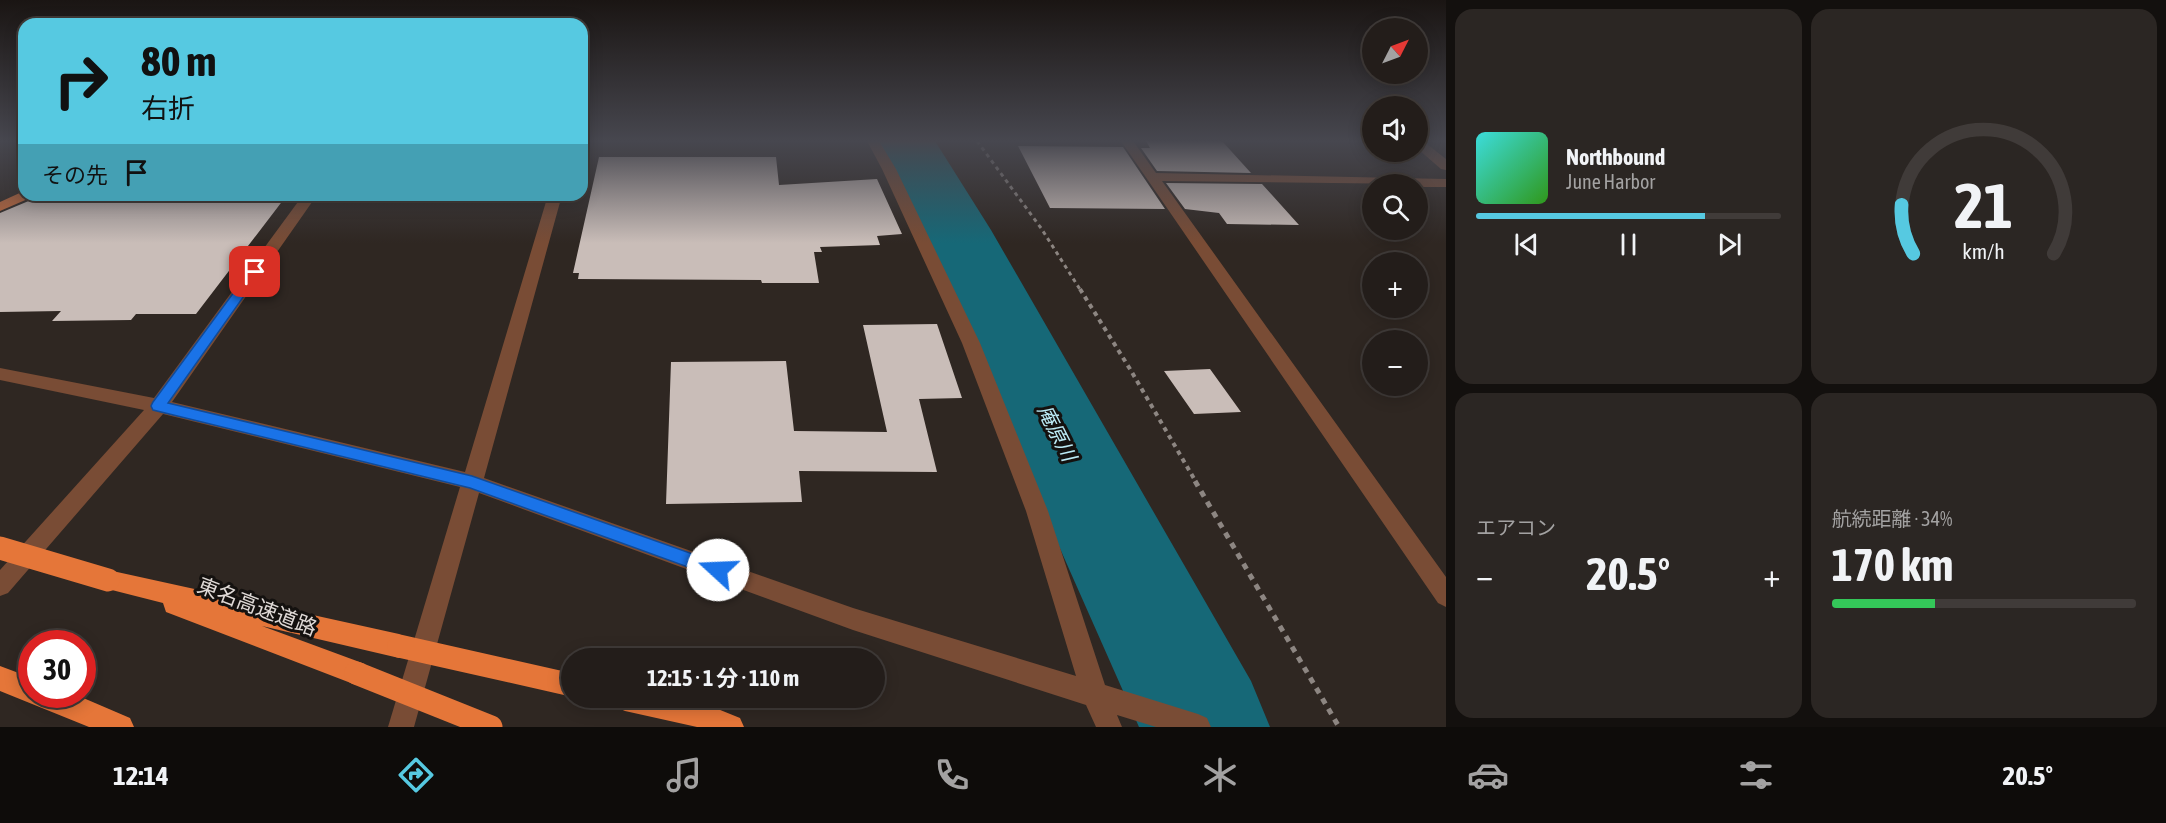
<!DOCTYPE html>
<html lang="ja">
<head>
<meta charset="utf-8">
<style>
	body { margin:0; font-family:"Asap Condensed","Noto Sans JP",sans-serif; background:#2b2623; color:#f1f3f6; height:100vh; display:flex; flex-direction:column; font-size:22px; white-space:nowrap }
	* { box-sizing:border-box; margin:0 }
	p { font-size:20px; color:#a3a2a2 }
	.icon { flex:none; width:33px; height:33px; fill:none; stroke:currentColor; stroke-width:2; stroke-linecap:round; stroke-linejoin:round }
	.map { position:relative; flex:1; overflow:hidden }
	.details { display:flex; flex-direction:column; gap:9px; padding:9px; background:#13100e; width:720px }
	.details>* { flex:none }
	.guide { position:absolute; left:18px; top:18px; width:570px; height:183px; border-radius:18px; box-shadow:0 3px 15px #0003,0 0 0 2px #403b39; background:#56c9e1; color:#111; overflow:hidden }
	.needle { width:39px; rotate:48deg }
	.controls { position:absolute; left:1362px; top:18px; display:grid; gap:12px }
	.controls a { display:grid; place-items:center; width:66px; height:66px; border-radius:50%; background:#231d1a; box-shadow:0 3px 15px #0003,0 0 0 2px #403b39; font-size:30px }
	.speed { position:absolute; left:18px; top:630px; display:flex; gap:12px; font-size:30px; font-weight:700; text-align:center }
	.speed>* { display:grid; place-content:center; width:78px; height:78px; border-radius:50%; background:#231d1a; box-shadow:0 3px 15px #0003,0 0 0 2px #403b39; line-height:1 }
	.speed .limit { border:9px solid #d22; background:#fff; color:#111 }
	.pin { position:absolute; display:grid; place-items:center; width:51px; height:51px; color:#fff; margin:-26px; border-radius:12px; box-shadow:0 3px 9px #0006 }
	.me { position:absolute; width:66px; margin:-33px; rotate:290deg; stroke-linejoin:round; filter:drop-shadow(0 0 4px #0008) }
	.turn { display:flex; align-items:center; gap:21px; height:126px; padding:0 24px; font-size:27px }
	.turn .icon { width:78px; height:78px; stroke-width:2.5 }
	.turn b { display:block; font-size:42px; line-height:51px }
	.then { display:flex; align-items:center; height:57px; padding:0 24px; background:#0003; gap:12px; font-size:22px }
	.big { font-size:45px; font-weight:700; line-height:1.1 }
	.details .widget { flex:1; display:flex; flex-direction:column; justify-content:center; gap:9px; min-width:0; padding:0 21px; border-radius:18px; background:#2b2623 }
	.details .dial { align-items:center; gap:0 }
	.dial svg { height:156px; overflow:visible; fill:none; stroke:#403b39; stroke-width:7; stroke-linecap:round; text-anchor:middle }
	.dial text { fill:#f1f3f6; stroke:none }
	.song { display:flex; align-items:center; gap:18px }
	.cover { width:72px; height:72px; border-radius:9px; background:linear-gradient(135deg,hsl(180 70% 55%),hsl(110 70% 35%)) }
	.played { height:6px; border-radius:3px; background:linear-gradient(90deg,#56c9e1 75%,#403b39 75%) }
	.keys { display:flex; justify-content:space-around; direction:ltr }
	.heat { display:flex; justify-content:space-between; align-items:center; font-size:33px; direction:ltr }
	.charge { height:9px; border-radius:4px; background:linear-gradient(90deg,#34c759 34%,#403b39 0) }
	.details .tiles { flex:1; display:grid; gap:9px; grid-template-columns:repeat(2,1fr) }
	.trip { position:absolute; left:561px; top:648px; width:324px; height:60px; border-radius:30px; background:#231d1a; box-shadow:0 3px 15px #0003,0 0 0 2px #403b39; font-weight:700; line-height:60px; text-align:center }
	.dock { display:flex; height:96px; justify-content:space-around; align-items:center; background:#0e0c0a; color:#a3a2a2 }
	.dock .icon { width:42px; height:42px }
	.dock .on { color:#56c9e1 }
	.dock b { font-size:27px; color:#f1f3f6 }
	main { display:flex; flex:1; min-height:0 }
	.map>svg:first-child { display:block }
</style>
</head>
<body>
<main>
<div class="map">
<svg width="1446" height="727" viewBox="0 0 1446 727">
	<rect width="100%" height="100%" fill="#2f2722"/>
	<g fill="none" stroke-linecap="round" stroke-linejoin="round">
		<!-- river -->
		<path fill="#166877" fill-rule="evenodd" d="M 873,141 L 935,141 L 991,230 L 1251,681 L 1270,727 L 1139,727 L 919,230 Z"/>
	</g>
	<!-- building -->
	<path fill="#c9bdb8" d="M 1146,141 L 1222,141 L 1251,173 L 1157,171 L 1141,148 L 1150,148 Z
		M 1018,146 L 1123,147 L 1165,209 L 1050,208 Z
		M 599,157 L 776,157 L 779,185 L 877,179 L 902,234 L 877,236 L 880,245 L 820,247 L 822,252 L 814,252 L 819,283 L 762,283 L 761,280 L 578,279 L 579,273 L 573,273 Z
		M 1166,183 L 1262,184 L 1299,225 L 1227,224 L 1219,213 L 1185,209 Z
		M 34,195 L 287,195 L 196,314 L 136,314 L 131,320 L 52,321 L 61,311 L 0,312 L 0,213 L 31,200 Z
		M 937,324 L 962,398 L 919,399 L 937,472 L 799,471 L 802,502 L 666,504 L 671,362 L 786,361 L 794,431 L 887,432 L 863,325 Z
		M 1210,369 L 1241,412 L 1194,414 L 1164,371 Z"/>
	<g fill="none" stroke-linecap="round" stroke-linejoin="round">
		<!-- path-far2 -->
		<path stroke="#8d8682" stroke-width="3" stroke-dasharray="4 4" stroke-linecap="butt" d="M 977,141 L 1041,228 L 1081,291"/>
		<!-- path-far1 -->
		<path stroke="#8d8682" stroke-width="4" stroke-dasharray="4.5 4.5" stroke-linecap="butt" d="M 1080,289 L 1130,369 L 1196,482"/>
		<!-- path -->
		<path stroke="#8d8682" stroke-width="5" stroke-dasharray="6 6" stroke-linecap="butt" d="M 1195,481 L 1339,727"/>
		<!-- minor -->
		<path fill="#794c35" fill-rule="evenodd" d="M 867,141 L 879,141 L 896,169 L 980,343 L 1048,511 L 1105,685 L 1198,714 L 1207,718 L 1211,727 L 1156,727 L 1117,715 L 1122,727 L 1096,727 L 1086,705 L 853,630 L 479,493 L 414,727 L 388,727 L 460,487 L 163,414 L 8,593 L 0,596 L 0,570 L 144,410 L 0,380 L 0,368 L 154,398 L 303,195 L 317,195 L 172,402 L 465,472 L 548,195 L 562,195 L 484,478 L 853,608 L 1076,676 L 1026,511 L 962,343 L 882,169 Z
			M 1121,141 L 1133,141 L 1156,173 L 1446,179 L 1446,187 L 1418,187 L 1418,184 L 1162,181 L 1446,577 L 1446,607 L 1438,603 Z
			M 1418,141 L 1423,141 L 1446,159 L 1446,170 L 1441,169 L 1418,149 Z"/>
		<!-- major -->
		<path fill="#c76a3a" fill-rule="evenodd" d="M 24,191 L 24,195 L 32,195 L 30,198 L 0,211 L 0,202 Z"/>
		<!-- highway -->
		<path fill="#e57639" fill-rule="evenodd" d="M 108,570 L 399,634 L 408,638 L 411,646 L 408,654 L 399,658 L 262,626 L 365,664 L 369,673 L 365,682 L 356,685 L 166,612 L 163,603 L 100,587 L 96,580 L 100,573 Z
			M 0,666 L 32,678 L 32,694 L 74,694 L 130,718 L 134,727 L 89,727 L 0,691 Z
			M 612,698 L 683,698 L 698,701 L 740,718 L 744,727 L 697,727 L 625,711 L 616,707 Z"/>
		<!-- highway-bridge -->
		<path stroke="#e57639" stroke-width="23" d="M 0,548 L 108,580
			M 399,646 L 572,685
			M 356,673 L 491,727"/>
	</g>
	<!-- sky -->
	<linearGradient id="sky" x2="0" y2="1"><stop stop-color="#1a1513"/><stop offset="0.58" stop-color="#47474f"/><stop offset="1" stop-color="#47474f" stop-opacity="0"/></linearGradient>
	<rect width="1446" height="243" fill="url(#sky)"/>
	<!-- route -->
	<path fill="#1a73e8" stroke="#114b97" stroke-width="1.5" d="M 255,268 L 261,272 L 168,403 L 472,476 L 724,565 L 727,570 L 724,576 L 718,578 L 470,488 L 153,410 L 151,406 L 153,402 L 251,269 Z"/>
	<g text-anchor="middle" stroke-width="6" stroke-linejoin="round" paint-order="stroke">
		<!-- water labels -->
		<g font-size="20" font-style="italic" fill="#bcebf6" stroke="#14110f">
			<text transform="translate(1057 433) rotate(63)" y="7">庵原川</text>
		</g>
		<!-- near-street labels -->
		<g font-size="21" fill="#e0dad7" stroke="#14110f">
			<text transform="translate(257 607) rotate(21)" y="7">東名高速道路</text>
		</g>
	</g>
</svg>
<div class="controls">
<a><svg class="needle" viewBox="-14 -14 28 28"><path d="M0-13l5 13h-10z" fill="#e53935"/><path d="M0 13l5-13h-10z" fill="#a3a2a2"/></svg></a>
<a><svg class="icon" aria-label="sound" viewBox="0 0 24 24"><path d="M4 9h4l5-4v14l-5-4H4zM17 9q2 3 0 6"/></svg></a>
<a><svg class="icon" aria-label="search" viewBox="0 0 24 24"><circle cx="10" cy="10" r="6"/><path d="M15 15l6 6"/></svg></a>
<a>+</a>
<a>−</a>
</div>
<div class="speed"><div class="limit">30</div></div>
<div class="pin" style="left:255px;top:272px;background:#d93025"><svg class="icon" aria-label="arrive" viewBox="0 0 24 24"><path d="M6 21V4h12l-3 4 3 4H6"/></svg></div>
<svg class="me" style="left:718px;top:570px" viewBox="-20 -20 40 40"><circle r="19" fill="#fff"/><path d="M0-13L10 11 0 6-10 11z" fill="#1a73e8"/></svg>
<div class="trip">12:15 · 1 分 · 110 m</div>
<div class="guide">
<div class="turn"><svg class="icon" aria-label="right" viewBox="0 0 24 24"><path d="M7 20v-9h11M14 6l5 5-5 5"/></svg><div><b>80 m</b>右折</div></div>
<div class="then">その先<svg class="icon" aria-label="arrive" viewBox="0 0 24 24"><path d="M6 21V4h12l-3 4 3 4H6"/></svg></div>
</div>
</div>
<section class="details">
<div class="tiles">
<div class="widget">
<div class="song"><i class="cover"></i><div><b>Northbound</b><p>June Harbor</p></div></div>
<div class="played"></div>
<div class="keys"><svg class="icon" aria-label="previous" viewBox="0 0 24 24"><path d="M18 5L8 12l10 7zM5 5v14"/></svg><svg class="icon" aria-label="pause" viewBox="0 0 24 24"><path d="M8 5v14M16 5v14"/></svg><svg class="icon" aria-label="next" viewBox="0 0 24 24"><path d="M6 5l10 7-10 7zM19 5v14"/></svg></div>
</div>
<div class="widget dial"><svg viewBox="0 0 100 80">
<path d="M14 69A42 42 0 1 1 86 69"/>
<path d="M14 69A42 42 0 0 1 8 44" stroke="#56c9e1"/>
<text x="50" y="56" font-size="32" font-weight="700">21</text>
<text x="50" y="72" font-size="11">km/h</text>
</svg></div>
<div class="widget"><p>エアコン</p>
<div class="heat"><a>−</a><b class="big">20.5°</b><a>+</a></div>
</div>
<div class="widget"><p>航続距離 · 34%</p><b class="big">170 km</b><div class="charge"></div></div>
</div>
</section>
</main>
<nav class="dock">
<b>12:14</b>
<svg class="icon on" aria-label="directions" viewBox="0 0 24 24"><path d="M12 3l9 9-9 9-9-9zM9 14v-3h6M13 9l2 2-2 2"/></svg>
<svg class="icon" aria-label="music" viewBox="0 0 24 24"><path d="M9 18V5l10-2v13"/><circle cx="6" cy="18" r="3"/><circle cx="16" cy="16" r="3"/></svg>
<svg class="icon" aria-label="phone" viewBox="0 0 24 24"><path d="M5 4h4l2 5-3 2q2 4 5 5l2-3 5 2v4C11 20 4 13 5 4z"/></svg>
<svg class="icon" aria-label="climate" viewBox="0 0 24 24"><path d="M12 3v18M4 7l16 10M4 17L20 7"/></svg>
<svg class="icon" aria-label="car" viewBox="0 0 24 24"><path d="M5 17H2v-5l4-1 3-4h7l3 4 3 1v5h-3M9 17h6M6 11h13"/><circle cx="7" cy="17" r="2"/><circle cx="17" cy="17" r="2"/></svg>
<svg class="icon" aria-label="filters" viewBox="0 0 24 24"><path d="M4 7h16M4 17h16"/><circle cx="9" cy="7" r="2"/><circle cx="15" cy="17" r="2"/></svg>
<b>20.5°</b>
</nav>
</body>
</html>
